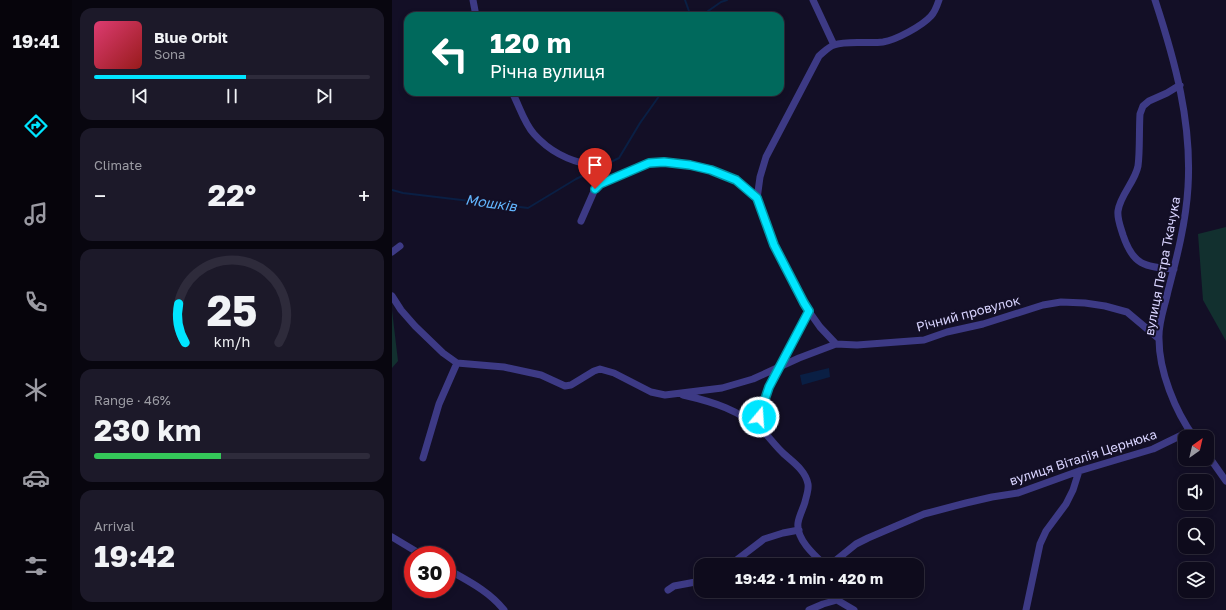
<!DOCTYPE html>
<html lang="en">
<head>
<meta charset="utf-8">
<style>
	body { margin:0; font-family:"Golos Text",sans-serif; background:#1c1929; color:#f1f3f6; height:100vh; display:flex; flex-direction:column; font-size:15px; white-space:nowrap }
	* { box-sizing:border-box; margin:0 }
	p { font-size:13px; color:#9b9ba3 }
	.icon { flex:none; width:22px; height:22px; fill:none; stroke:currentColor; stroke-width:2; stroke-linecap:round; stroke-linejoin:round }
	.map { position:relative; flex:1; overflow:hidden }
	.panel { display:flex; flex-direction:column; gap:8px; padding:8px; background:#08060f; width:320px }
	.panel>* { flex:none }
	.banner { position:absolute; left:12px; top:12px; width:380px; height:84px; border-radius:12px; box-shadow:0 2px 6px #0003,0 0 0 1px #2e2b3b; background:#00695c; color:#fff; overflow:hidden }
	.needle { width:26px; rotate:34deg }
	.controls { position:absolute; left:786px; top:430px; display:grid; gap:8px }
	.controls a { display:grid; place-items:center; width:36px; height:36px; border-radius:8px; background:#0e0b1c; box-shadow:0 2px 6px #0003,0 0 0 1px #2e2b3b; font-size:20px }
	.speed { position:absolute; left:12px; top:546px; display:flex; gap:8px; font-size:20px; font-weight:700; text-align:center }
	.speed>* { display:grid; place-content:center; width:52px; height:52px; border-radius:50%; background:#0e0b1c; box-shadow:0 2px 6px #0003,0 0 0 1px #2e2b3b; line-height:1 }
	.speed .limit { border:6px solid #d22; background:#fff; color:#111 }
	.pin { position:absolute; display:grid; place-items:center; width:34px; height:34px; color:#fff; margin:-41px -17px; border-radius:50% 50% 50% 0; rotate:-45deg; box-shadow:0 0 4px #0007 }
	.pin .icon { rotate:45deg }
	.me { position:absolute; width:44px; margin:-22px; rotate:18deg; stroke-linejoin:round; filter:drop-shadow(0 0 3px #0008) }
	.turn { display:flex; align-items:center; gap:14px; height:84px; padding:0 20px; font-size:18px }
	.turn .icon { width:52px; height:52px; stroke-width:2.5 }
	.turn b { display:block; font-size:28px; line-height:34px }
	.big { font-size:30px; font-weight:700; line-height:1.1 }
	.panel .widget { flex:1; display:flex; flex-direction:column; justify-content:center; gap:6px; min-width:0; padding:0 14px; border-radius:12px; background:#1c1929 }
	.panel .dial { align-items:center; gap:0 }
	.dial svg { height:104px; overflow:visible; fill:none; stroke:#2e2b3b; stroke-width:7; stroke-linecap:round; text-anchor:middle }
	.dial text { fill:#f1f3f6; stroke:none }
	.song { display:flex; align-items:center; gap:12px }
	.cover { width:48px; height:48px; border-radius:6px; background:linear-gradient(135deg,hsl(340 70% 55%),hsl(0 70% 35%)) }
	.played { height:4px; border-radius:2px; background:linear-gradient(90deg,#00e5ff 55%,#2e2b3b 55%) }
	.keys { display:flex; justify-content:space-around; direction:ltr }
	.heat { display:flex; justify-content:space-between; align-items:center; font-size:22px; direction:ltr }
	.charge { height:6px; border-radius:3px; background:linear-gradient(90deg,#34c759 46%,#2e2b3b 0) }
	.trip { position:absolute; left:302px; top:558px; width:230px; height:40px; border-radius:12px; background:#0e0b1c; box-shadow:0 2px 6px #0003,0 0 0 1px #2e2b3b; font-weight:700; line-height:40px; text-align:center }
	main { display:flex; flex:1; min-height:0 }
	.menu { display:flex; flex-direction:column; width:72px; justify-content:space-around; align-items:center; background:#06040b; color:#9b9ba3 }
	.menu .icon { width:28px; height:28px }
	.menu .current { color:#00e5ff }
	.menu b { font-size:18px; color:#f1f3f6 }
	.map>svg:first-child { display:block }
</style>
</head>
<body>
<main>
<nav class="menu">
<b>19:41</b>
<svg class="icon current" aria-label="directions" viewBox="0 0 24 24"><path d="M12 3l9 9-9 9-9-9zM9 14v-3h6M13 9l2 2-2 2"/></svg>
<svg class="icon" aria-label="music" viewBox="0 0 24 24"><path d="M9 18V5l10-2v13"/><circle cx="6" cy="18" r="3"/><circle cx="16" cy="16" r="3"/></svg>
<svg class="icon" aria-label="phone" viewBox="0 0 24 24"><path d="M5 4h4l2 5-3 2q2 4 5 5l2-3 5 2v4C11 20 4 13 5 4z"/></svg>
<svg class="icon" aria-label="climate" viewBox="0 0 24 24"><path d="M12 3v18M4 7l16 10M4 17L20 7"/></svg>
<svg class="icon" aria-label="car" viewBox="0 0 24 24"><path d="M5 17H2v-5l4-1 3-4h7l3 4 3 1v5h-3M9 17h6M6 11h13"/><circle cx="7" cy="17" r="2"/><circle cx="17" cy="17" r="2"/></svg>
<svg class="icon" aria-label="filters" viewBox="0 0 24 24"><path d="M4 7h16M4 17h16"/><circle cx="9" cy="7" r="2"/><circle cx="15" cy="17" r="2"/></svg>
</nav>
<section class="panel">
<div class="widget">
<div class="song"><i class="cover"></i><div><b>Blue Orbit</b><p>Sona</p></div></div>
<div class="played"></div>
<div class="keys"><svg class="icon" aria-label="previous" viewBox="0 0 24 24"><path d="M18 5L8 12l10 7zM5 5v14"/></svg><svg class="icon" aria-label="pause" viewBox="0 0 24 24"><path d="M8 5v14M16 5v14"/></svg><svg class="icon" aria-label="next" viewBox="0 0 24 24"><path d="M6 5l10 7-10 7zM19 5v14"/></svg></div>
</div>
<div class="widget"><p>Climate</p>
<div class="heat"><a>−</a><b class="big">22°</b><a>+</a></div>
</div>
<div class="widget dial"><svg viewBox="0 0 100 80">
<path d="M14 69A42 42 0 1 1 86 69"/>
<path d="M14 69A42 42 0 0 1 9 39" stroke="#00e5ff"/>
<text x="50" y="56" font-size="32" font-weight="700">25</text>
<text x="50" y="72" font-size="11">km/h</text>
</svg></div>
<div class="widget"><p>Range · 46%</p><b class="big">230 km</b><div class="charge"></div></div>
<div class="widget"><p>Arrival</p><b class="big">19:42</b></div>
</section>
<div class="map">
<svg width="834" height="610" viewBox="0 0 834 610">
	<rect width="100%" height="100%" fill="#130f26"/>
	<!-- green -->
	<path fill="#12302f" d="M 834,227 L 834,341 L 811,300 L 806,234 Z
		M 0,310 L 6,361 L 0,368 Z"/>
	<!-- water -->
	<path fill="#0a1f44" d="M 437,368 L 438,377 L 410,385 L 408,375 Z"/>
	<g fill="none" stroke-linecap="round" stroke-linejoin="round">
		<!-- stream -->
		<path stroke="#0a1f44" stroke-width="2" d="M 293,0 L 298,14 L 298,16
			M 309,16 L 329,2 L 335,0
			M 0,190 L 11,193 L 136,208 L 184,179 L 227,158 L 248,123 L 270,92"/>
		<!-- street -->
		<path stroke="#3d3a85" stroke-width="7" d="M 81,0 L 84,16
			M 421,0 L 442,45
			M 763,0 C 783,61 800,122 796,187 C 794,222 785,257 776,291 C 773,306 766,323 767,339 C 767,371 783,411 802,437
			M 120,92 C 127,105 132,123 142,134 C 157,151 177,161 199,165
			M 365,199 L 368,177 L 374,157 L 427,56 C 432,52 436,47 442,45 C 456,40 475,44 491,42 C 504,40 530,26 539,16 C 543,12 545,6 547,0
			M 189,221 L 203,189 L 208,184 L 257,163 L 271,162 L 298,165 L 319,169 L 344,180 L 365,199 L 382,245 L 411,303 L 428,327 L 444,344
			M 0,252 L 8,246
			M 782,269 C 752,267 741,265 731,235 C 729,228 725,219 726,211 C 728,195 743,182 746,166 C 748,152 747,129 748,114 L 751,106 L 757,101 L 775,93 L 788,85
			M 0,296 L 9,310 L 23,326 L 51,353 L 65,363 L 112,367 L 149,375 L 173,386 L 179,385 L 202,371 L 208,369 L 222,373 L 259,392 L 273,395 L 330,388 L 361,379 L 407,358 L 444,344 L 465,345 L 532,340 L 555,332 L 591,324 L 651,305 L 669,302 L 693,303 L 713,306 L 735,312 L 766,338
			M 291,395 C 322,402 347,410 371,431 C 378,438 384,447 392,454 C 401,462 414,471 416,484 C 417,490 414,497 413,502 C 411,509 407,516 406,523 C 404,539 422,555 433,565
			M 365,426 C 374,385 397,348 417,311
			M 815,454 L 834,481
			M 31,458 L 47,404 L 65,363
			M 0,537 L 30,555
			M 338,565 L 372,539 L 391,533 L 407,530
			M 438,565 L 464,544 L 476,538 L 532,514 L 574,503 L 600,497 L 626,493 L 687,471 L 761,449 L 798,431
			M 55,569 C 76,581 97,591 112,610
			M 276,590 L 282,586 L 309,581
			M 441,591 L 445,600
			M 417,610 L 431,604 L 445,600 L 462,610
			M 634,610 L 648,544 L 654,531 L 674,504 L 681,490 L 687,471"/>
	</g>
	<g fill="none" stroke-linecap="round" stroke-linejoin="round">
		<defs>
			<path id="route" d="M 203,189 L 208,184 L 257,163 L 272,162 L 298,165 L 319,170 L 344,180 L 365,198 L 382,245 L 412,303 L 417,311 L 377,387 L 367,417"/>
		</defs>
		<!-- route casing -->
		<use href="#route" stroke="#0095a6" stroke-width="10"/>
		<!-- route -->
		<use href="#route" stroke="#00e5ff" stroke-width="7"/>
	</g>
	<g text-anchor="middle" stroke-width="4" stroke-linejoin="round" paint-order="stroke">
		<!-- street labels -->
		<g font-size="13" fill="#d9d4ff" stroke="#130f26">
			<text transform="translate(770 266) rotate(-79)" y="5">вулиця Петра Ткачука</text>
			<text transform="translate(576 313) rotate(-15)" y="5">Річний провулок</text>
			<text transform="translate(691 457) rotate(-18)" y="5">вулиця Віталія Цернюка</text>
		</g>
		<!-- water labels -->
		<g font-size="14" font-style="italic" fill="#62b6ff" stroke="#130f26">
			<text transform="translate(99 203) rotate(8)" y="5">Мошків</text>
		</g>
	</g>
</svg>
<div class="controls">
<a><svg class="needle" viewBox="-14 -14 28 28"><path d="M0-13l5 13h-10z" fill="#e53935"/><path d="M0 13l5-13h-10z" fill="#9b9ba3"/></svg></a>
<a><svg class="icon" aria-label="sound" viewBox="0 0 24 24"><path d="M4 9h4l5-4v14l-5-4H4zM17 9q2 3 0 6"/></svg></a>
<a><svg class="icon" aria-label="search" viewBox="0 0 24 24"><circle cx="10" cy="10" r="6"/><path d="M15 15l6 6"/></svg></a>
<a><svg class="icon" aria-label="layers" viewBox="0 0 24 24"><path d="M12 4l9 5-9 5-9-5zM3 14l9 5 9-5"/></svg></a>
</div>
<div class="speed"><div class="limit">30</div></div>
<div class="pin" style="left:203px;top:189px;background:#d93025"><svg class="icon" aria-label="arrive" viewBox="0 0 24 24"><path d="M6 21V4h12l-3 4 3 4H6"/></svg></div>
<svg class="me" style="left:367px;top:417px" viewBox="-20 -20 40 40"><circle r="17" fill="#00e5ff" stroke="#fff" stroke-width="3"/><path d="M0-11L8 9 0 5-8 9z" fill="#fff"/></svg>
<div class="trip">19:42 · 1 min · 420 m</div>
<div class="banner">
<div class="turn"><svg class="icon" aria-label="left" viewBox="0 0 24 24"><path d="M17 20v-9H6M10 6l-5 5 5 5"/></svg><div><b>120 m</b>Річна вулиця</div></div>
</div>
</div>
</main>
</body>
</html>
